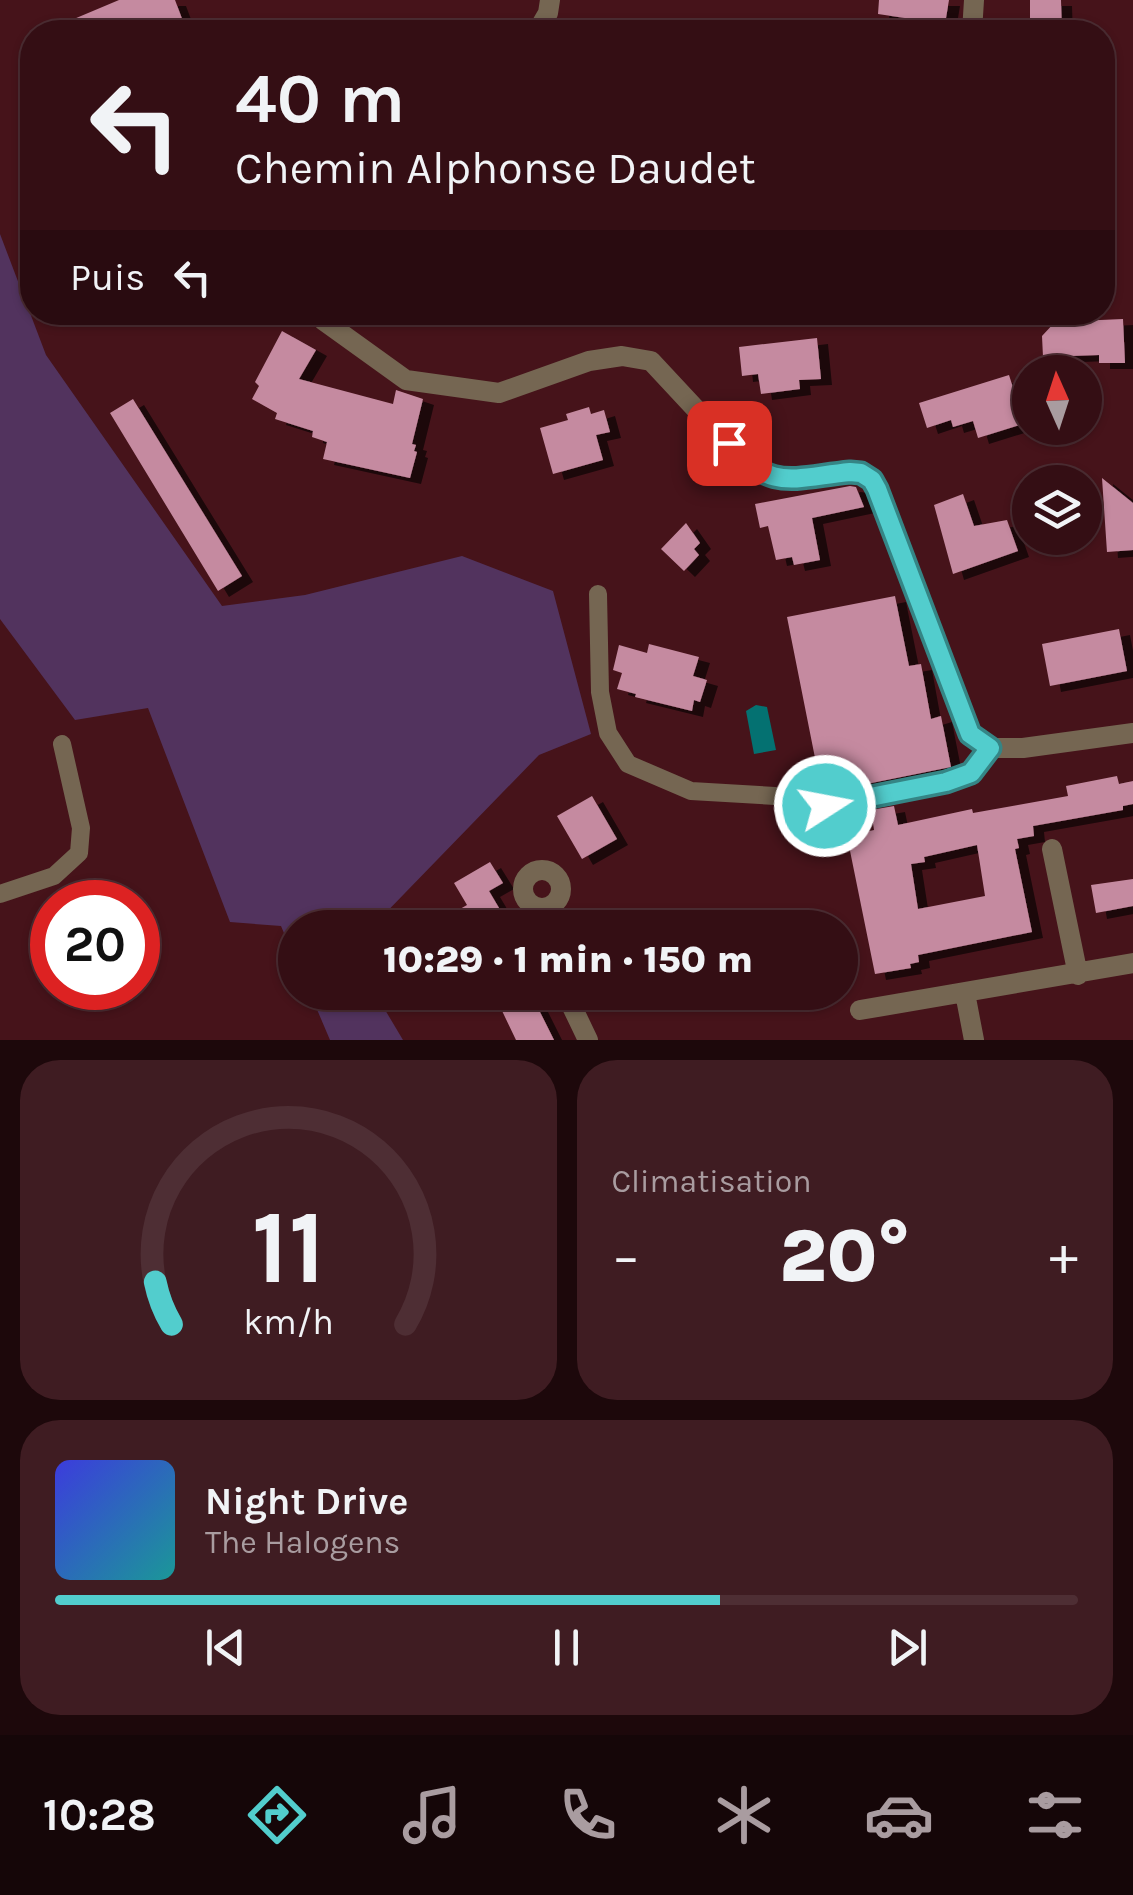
<!DOCTYPE html>
<html lang="fr">
<head>
<meta charset="utf-8">
<style>
	body { margin:0; font-family:Karla,sans-serif; background:#3f1c22; color:#f1f3f6; height:100vh; display:flex; flex-direction:column; font-size:38px; white-space:nowrap }
	* { box-sizing:border-box; margin:0 }
	p { font-size:32px; color:#a99ca0 }
	.icon { flex:none; width:55px; height:55px; fill:none; stroke:currentColor; stroke-width:2; stroke-linecap:round; stroke-linejoin:round }
	.map { position:relative; height:1040px; overflow:hidden }
	.sheet { display:flex; flex-direction:column; gap:20px; padding:20px; background:#1d080b; flex:1 }
	.sheet>* { flex:none }
	.hud { position:absolute; left:20px; top:20px; width:1095px; height:305px; border-radius:40px; box-shadow:0 2px 8px #0004,0 0 0 2px #4e2e34; background:#340e14; color:#f1f3f6; overflow:hidden }
	.needle { width:65px; rotate:357deg }
	.buttons { position:absolute; left:1012px; top:355px; display:grid; gap:20px }
	.buttons a { display:grid; place-items:center; width:90px; height:90px; border-radius:50%; background:#340e14; box-shadow:0 2px 8px #0004,0 0 0 2px #4e2e34; font-size:50px }
	.speed { position:absolute; left:30px; top:880px; display:flex; gap:20px; font-size:50px; font-weight:700; text-align:center }
	.speed>* { display:grid; place-content:center; width:130px; height:130px; border-radius:50%; background:#340e14; box-shadow:0 2px 8px #0004,0 0 0 2px #4e2e34; line-height:1 }
	.speed .limit { border:15px solid #d22; background:#fff; color:#111 }
	.pin { position:absolute; display:grid; place-items:center; width:85px; height:85px; color:#fff; margin:-42px; border-radius:20px; box-shadow:0 5px 15px #0006 }
	.me { position:absolute; width:110px; margin:-55px; rotate:79deg; stroke-linejoin:round; filter:drop-shadow(0 0 8px #0008) }
	.turn { display:flex; align-items:center; gap:35px; height:210px; padding:0 50px; font-size:45px }
	.turn .icon { width:130px; height:130px; stroke-width:2.5 }
	.turn b { display:block; font-size:70px; line-height:85px }
	.then { display:flex; align-items:center; height:95px; padding:0 50px; background:#0003; gap:20px; font-size:38px }
	.big { font-size:75px; font-weight:800; line-height:1.1 }
	.sheet .widget { flex:1; display:flex; flex-direction:column; justify-content:center; gap:15px; min-width:0; padding:0 35px; border-radius:40px; background:#3f1c22 }
	.sheet .dial { align-items:center; gap:0 }
	.dial svg { height:260px; overflow:visible; fill:none; stroke:#4e2e34; stroke-width:7; stroke-linecap:round; text-anchor:middle }
	.dial text { fill:#f1f3f6; stroke:none }
	.song { display:flex; align-items:center; gap:30px }
	.cover { width:120px; height:120px; border-radius:15px; background:linear-gradient(135deg,hsl(240 70% 55%),hsl(180 70% 35%)) }
	.played { height:10px; border-radius:5px; background:linear-gradient(90deg,#52cdcd 65%,#4e2e34 65%) }
	.keys { display:flex; justify-content:space-around; direction:ltr }
	.heat { display:flex; justify-content:space-between; align-items:center; font-size:55px; direction:ltr }
	.sheet .tiles { flex:1; display:grid; gap:20px; grid-template-columns:1fr 1fr }
	.widget:last-child { grid-column:span 2 }
	.trip { position:absolute; left:278px; top:910px; width:580px; height:100px; border-radius:50px; background:#340e14; box-shadow:0 2px 8px #0004,0 0 0 2px #4e2e34; font-weight:800; line-height:100px; text-align:center }
	.tabs { display:flex; height:160px; justify-content:space-around; align-items:center; background:#150608; color:#a99ca0 }
	.tabs .icon { width:70px; height:70px }
	.tabs .active { color:#52cdcd }
	.tabs b { font-size:45px; color:#f1f3f6 }
	.map>svg:first-child { display:block }
</style>
</head>
<body>
<div class="map">
<svg width="1133" height="1040" viewBox="0 0 1133 1040">
	<defs>
		<filter id="shadow"><feDropShadow dx="11" dy="6" stdDeviation="0" flood-color="#0009"/></filter>
	</defs>
	<rect width="100%" height="100%" fill="#46131a"/>
	<!-- green -->
	<path fill="#52335e" d="M 0,234 L 46,355 L 222,606 L 305,595 L 462,556 L 553,591 L 591,734 L 539,755 L 372,927 L 295,928 L 295,959 L 281,926 L 230,922 L 148,708 L 75,720 L 0,619 Z
		M 310,993 L 375,993 L 403,1040 L 330,1040 Z"/>
	<!-- water -->
	<path fill="#047171" d="M 756,705 L 767,707 L 776,750 L 754,754 L 746,711 Z"/>
	<!-- building -->
	<path fill="#c58aa0" fill-rule="evenodd" filter="url(#shadow)" d="M 119,0 L 175,0 L 187,32 L 43,32 Z
		M 879,0 L 949,0 L 945,24 L 878,14 Z
		M 1030,0 L 1061,0 L 1062,32 L 1030,32 Z
		M 1123,319 L 1125,363 L 1099,363 L 1099,355 L 1043,357 L 1042,336 L 1055,322 Z
		M 282,331 L 316,350 L 299,379 L 393,404 L 396,390 L 423,399 L 412,444 L 416,445 L 414,451 L 417,452 L 410,478 L 323,459 L 327,442 L 312,437 L 313,431 L 275,419 L 277,413 L 252,399 L 259,386 L 255,382 Z
		M 817,338 L 821,379 L 799,380 L 800,389 L 761,394 L 758,374 L 742,376 L 739,347 Z
		M 1009,375 L 1017,400 L 1012,401 L 1020,425 L 978,438 L 973,421 L 953,427 L 951,420 L 927,428 L 919,403 Z
		M 133,399 L 242,576 L 218,591 L 110,413 Z
		M 589,407 L 591,414 L 604,410 L 610,432 L 596,435 L 603,460 L 553,474 L 540,428 L 568,420 L 566,414 Z
		M 1102,478 L 1133,503 L 1133,550 L 1107,552 Z
		M 850,486 L 856,487 L 864,507 L 812,518 L 820,560 L 794,565 L 792,557 L 776,560 L 768,526 L 760,528 L 755,504 Z
		M 963,494 L 974,526 L 1007,520 L 1018,551 L 953,574 L 934,505 Z
		M 686,523 L 700,543 L 694,549 L 699,555 L 684,571 L 661,549 Z
		M 895,596 L 909,666 L 921,664 L 931,719 L 941,716 L 951,767 L 822,793 L 787,617 Z
		M 1119,629 L 1127,671 L 1050,686 L 1042,644 Z
		M 649,644 L 699,657 L 693,676 L 707,680 L 700,702 L 694,700 L 692,711 L 635,697 L 636,694 L 617,689 L 622,673 L 613,670 L 619,645 L 647,653 Z
		M 1117,776 L 1119,784 L 1133,781 L 1133,804 L 1123,806 L 1123,810 L 1033,826 L 1034,836 L 1017,839 L 1019,848 L 1015,849 L 1032,932 L 918,955 L 919,962 L 910,964 L 911,968 L 875,974 L 847,836 L 874,830 L 871,810 L 894,806 L 898,825 L 972,809 L 973,813 L 1068,796 L 1066,786 ZM 977,845 L 985,896 L 918,909 L 911,864 L 925,862 L 924,857 Z
		M 592,796 L 617,839 L 582,859 L 557,816 Z
		M 490,862 L 503,883 L 489,891 L 502,913 L 478,928 L 462,928 L 453,913 L 467,905 L 454,883 Z
		M 1133,879 L 1133,906 L 1096,913 L 1091,885 Z
		M 493,992 L 530,992 L 554,1040 L 516,1040 Z"/>
	<g fill="none" stroke-linecap="round" stroke-linejoin="round">
		<!-- lane -->
		<path stroke="#756652" stroke-width="18" d="M 598,594 L 600,692 L 608,733 L 628,764 L 691,791 L 775,796 L 825,806 L 945,783 L 971,773 L 989,748
			M 0,894 L 54,876 L 79,853 L 81,828 L 62,744"/>
		<!-- street -->
		<path stroke="#756652" stroke-width="20" d="M 537,32 L 548,13 L 550,0
			M 972,32 L 974,0
			M 317,312 L 324,321 L 406,380 L 499,393 L 589,361 L 622,356 L 651,361 L 746,463 C 777,486 813,476 850,472 L 861,473 L 872,479 L 877,489 L 970,733 L 989,748 L 1023,748 L 1133,733
			M 1052,849 L 1078,975
			M523 889a19 19 0 1 1 38 0a19 19 0 1 1-38 0Z
			M 565,992 L 588,1040
			M 965,993 L 974,1040
			M 860,1010 L 1133,963"/>
	</g>
	<g fill="none" stroke-linecap="round" stroke-linejoin="round">
		<defs>
			<path id="route" d="M 729,443 C 771,492 791,478 850,472 L 861,473 L 872,480 L 877,489 L 970,734 L 990,748 L 971,773 L 946,782 L 825,806"/>
		</defs>
		<!-- route casing -->
		<use href="#route" stroke="#358585" stroke-width="25"/>
		<!-- route -->
		<use href="#route" stroke="#52cdcd" stroke-width="18"/>
	</g>
</svg>
<div class="buttons">
<a><svg class="needle" viewBox="-14 -14 28 28"><path d="M0-13l5 13h-10z" fill="#e53935"/><path d="M0 13l5-13h-10z" fill="#a99ca0"/></svg></a>
<a><svg class="icon" aria-label="layers" viewBox="0 0 24 24"><path d="M12 4l9 5-9 5-9-5zM3 14l9 5 9-5"/></svg></a>
</div>
<div class="speed"><div class="limit">20</div></div>
<div class="pin" style="left:729px;top:443px;background:#d93025"><svg class="icon" aria-label="arrive" viewBox="0 0 24 24"><path d="M6 21V4h12l-3 4 3 4H6"/></svg></div>
<svg class="me" style="left:825px;top:806px" viewBox="-20 -20 40 40"><circle r="17" fill="#52cdcd" stroke="#fff" stroke-width="3"/><path d="M0-11L8 9 0 5-8 9z" fill="#fff"/></svg>
<div class="trip">10:29 · 1 min · 150 m</div>
<div class="hud">
<div class="turn"><svg class="icon" aria-label="left" viewBox="0 0 24 24"><path d="M17 20v-9H6M10 6l-5 5 5 5"/></svg><div><b>40 m</b>Chemin Alphonse Daudet</div></div>
<div class="then">Puis<svg class="icon" aria-label="left" viewBox="0 0 24 24"><path d="M17 20v-9H6M10 6l-5 5 5 5"/></svg></div>
</div>
</div>
<section class="sheet">
<div class="tiles">
<div class="widget dial"><svg viewBox="0 0 100 80">
<path d="M14 69A42 42 0 1 1 86 69"/>
<path d="M14 69A42 42 0 0 1 9 56" stroke="#52cdcd"/>
<text x="50" y="56" font-size="32" font-weight="700">11</text>
<text x="50" y="72" font-size="11">km/h</text>
</svg></div>
<div class="widget"><p>Climatisation</p>
<div class="heat"><a>−</a><b class="big">20°</b><a>+</a></div>
</div>
<div class="widget">
<div class="song"><i class="cover"></i><div><b>Night Drive</b><p>The Halogens</p></div></div>
<div class="played"></div>
<div class="keys"><svg class="icon" aria-label="previous" viewBox="0 0 24 24"><path d="M18 5L8 12l10 7zM5 5v14"/></svg><svg class="icon" aria-label="pause" viewBox="0 0 24 24"><path d="M8 5v14M16 5v14"/></svg><svg class="icon" aria-label="next" viewBox="0 0 24 24"><path d="M6 5l10 7-10 7zM19 5v14"/></svg></div>
</div>
</div>
</section>
<nav class="tabs">
<b>10:28</b>
<svg class="icon active" aria-label="directions" viewBox="0 0 24 24"><path d="M12 3l9 9-9 9-9-9zM9 14v-3h6M13 9l2 2-2 2"/></svg>
<svg class="icon" aria-label="music" viewBox="0 0 24 24"><path d="M9 18V5l10-2v13"/><circle cx="6" cy="18" r="3"/><circle cx="16" cy="16" r="3"/></svg>
<svg class="icon" aria-label="phone" viewBox="0 0 24 24"><path d="M5 4h4l2 5-3 2q2 4 5 5l2-3 5 2v4C11 20 4 13 5 4z"/></svg>
<svg class="icon" aria-label="climate" viewBox="0 0 24 24"><path d="M12 3v18M4 7l16 10M4 17L20 7"/></svg>
<svg class="icon" aria-label="car" viewBox="0 0 24 24"><path d="M5 17H2v-5l4-1 3-4h7l3 4 3 1v5h-3M9 17h6M6 11h13"/><circle cx="7" cy="17" r="2"/><circle cx="17" cy="17" r="2"/></svg>
<svg class="icon" aria-label="filters" viewBox="0 0 24 24"><path d="M4 7h16M4 17h16"/><circle cx="9" cy="7" r="2"/><circle cx="15" cy="17" r="2"/></svg>
</nav>
</body>
</html>
